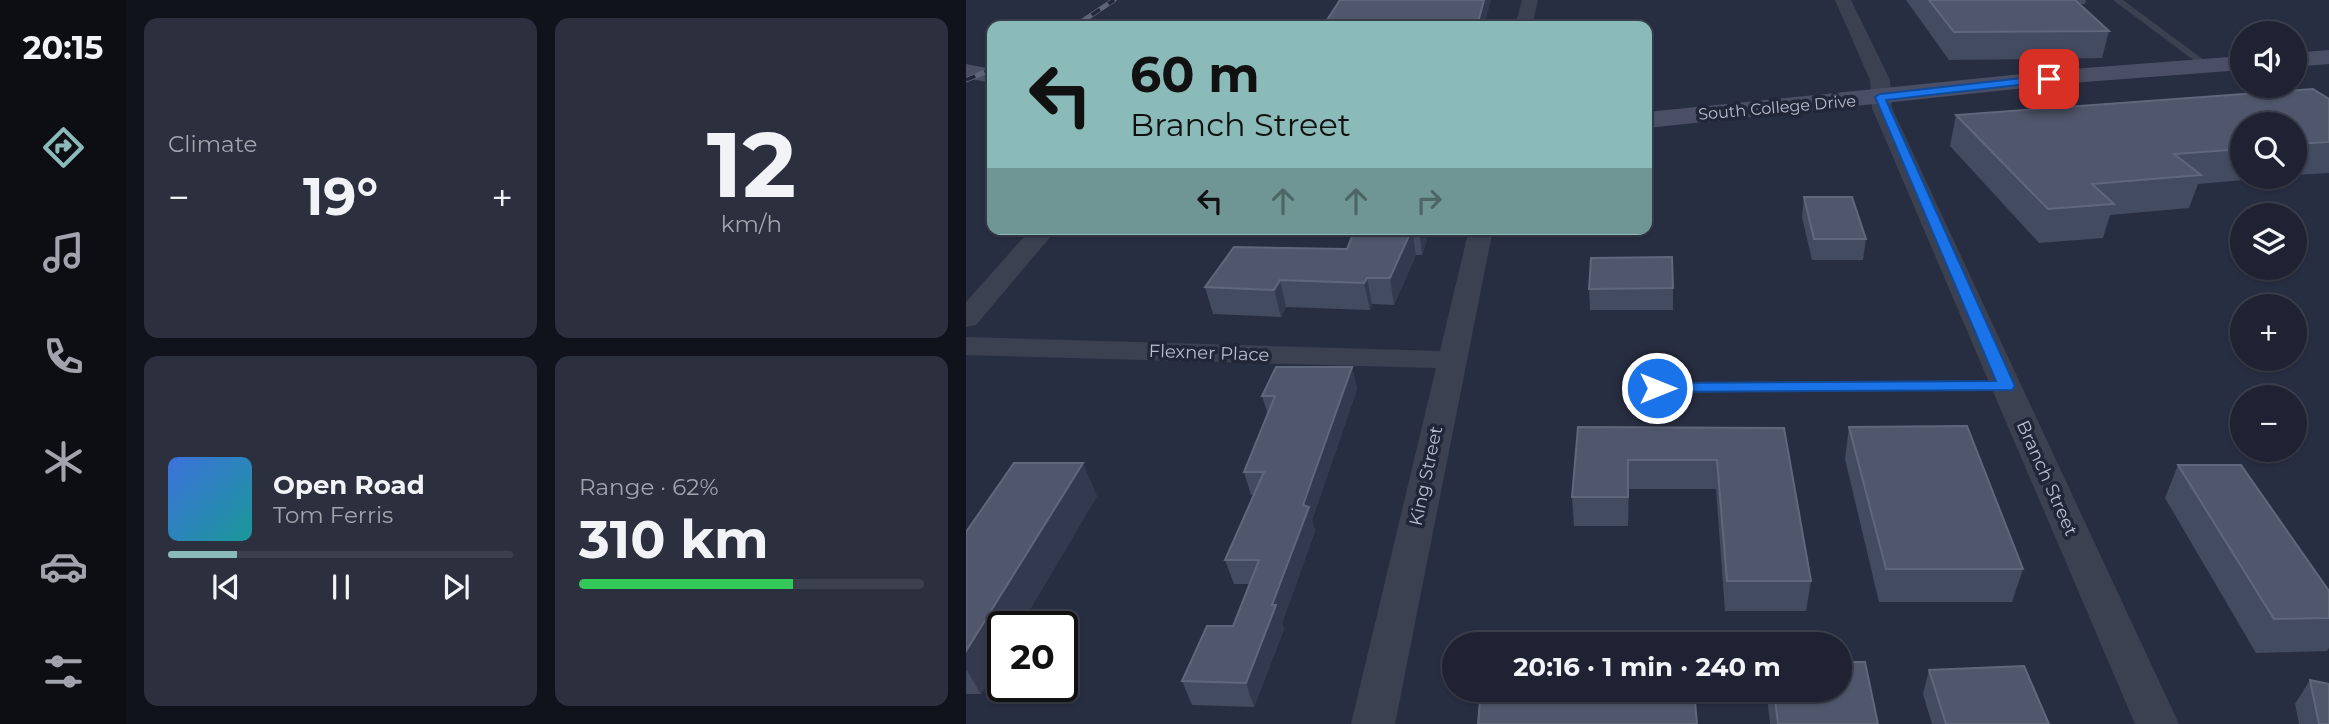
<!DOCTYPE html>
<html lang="en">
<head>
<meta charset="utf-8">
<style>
	body { margin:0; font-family:Montserrat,sans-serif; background:#2b2f3e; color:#f1f3f6; height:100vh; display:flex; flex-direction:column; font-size:26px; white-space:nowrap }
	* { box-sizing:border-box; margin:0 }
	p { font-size:23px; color:#a1a4ac }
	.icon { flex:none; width:38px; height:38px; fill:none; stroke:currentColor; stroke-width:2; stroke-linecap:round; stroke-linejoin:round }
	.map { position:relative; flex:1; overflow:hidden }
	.sheet { display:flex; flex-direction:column; gap:18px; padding:18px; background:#10131c; width:840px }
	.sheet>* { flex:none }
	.hud { position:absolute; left:21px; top:21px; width:665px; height:214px; border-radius:14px; box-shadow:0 2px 5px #0004,0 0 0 2px #3c3f4d; background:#8bbbb9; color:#111; overflow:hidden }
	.buttons { position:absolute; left:1264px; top:21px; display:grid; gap:14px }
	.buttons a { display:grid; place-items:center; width:77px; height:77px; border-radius:50%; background:#1e2232; box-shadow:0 2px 5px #0004,0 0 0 2px #3c3f4d; font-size:35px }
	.speed { position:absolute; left:21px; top:611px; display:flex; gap:14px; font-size:35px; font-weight:700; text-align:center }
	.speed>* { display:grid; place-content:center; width:91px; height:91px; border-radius:50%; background:#1e2232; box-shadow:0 2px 5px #0004,0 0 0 2px #3c3f4d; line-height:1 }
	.speed .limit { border:4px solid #111; border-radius:10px; background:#fff; color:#111 }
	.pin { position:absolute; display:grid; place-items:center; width:60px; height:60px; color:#fff; margin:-30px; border-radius:14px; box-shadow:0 4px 10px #0006 }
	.me { position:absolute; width:77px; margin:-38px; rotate:90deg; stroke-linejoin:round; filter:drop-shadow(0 0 5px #0008) }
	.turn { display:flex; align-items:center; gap:24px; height:147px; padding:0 28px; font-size:32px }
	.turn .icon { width:91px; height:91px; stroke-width:2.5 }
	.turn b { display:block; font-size:49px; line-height:60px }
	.lanes { display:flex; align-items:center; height:66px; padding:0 28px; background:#0003; justify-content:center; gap:35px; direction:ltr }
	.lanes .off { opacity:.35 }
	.big { font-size:52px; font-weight:700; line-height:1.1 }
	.sheet .widget { flex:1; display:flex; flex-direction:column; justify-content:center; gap:10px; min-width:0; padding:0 24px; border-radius:14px; background:#2b2f3e }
	.sheet .dial { align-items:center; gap:0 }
	.dial b { font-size:91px; line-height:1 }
	.song { display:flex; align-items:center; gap:21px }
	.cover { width:84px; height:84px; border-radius:10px; background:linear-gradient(135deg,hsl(220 70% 55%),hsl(180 70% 35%)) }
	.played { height:7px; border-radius:4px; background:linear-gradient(90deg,#8bbbb9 20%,#3c3f4d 20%) }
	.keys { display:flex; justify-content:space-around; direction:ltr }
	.heat { display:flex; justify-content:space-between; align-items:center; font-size:38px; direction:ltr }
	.charge { height:10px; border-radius:5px; background:linear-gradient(90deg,#34c759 62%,#3c3f4d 0) }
	.sheet .tiles { flex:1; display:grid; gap:18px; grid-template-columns:repeat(2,1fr) }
	.trip { position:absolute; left:476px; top:632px; width:410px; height:70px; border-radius:35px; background:#1e2232; box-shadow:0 2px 5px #0004,0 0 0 2px #3c3f4d; font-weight:700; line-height:70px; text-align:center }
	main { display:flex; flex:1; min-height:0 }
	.tab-bar { display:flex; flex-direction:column; width:126px; justify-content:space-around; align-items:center; background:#0c0e14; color:#a1a4ac }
	.tab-bar .icon { width:49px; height:49px }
	.tab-bar .active { color:#8bbbb9 }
	.tab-bar b { font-size:32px; color:#f1f3f6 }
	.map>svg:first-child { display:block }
</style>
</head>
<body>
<main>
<nav class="tab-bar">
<b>20:15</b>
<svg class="icon active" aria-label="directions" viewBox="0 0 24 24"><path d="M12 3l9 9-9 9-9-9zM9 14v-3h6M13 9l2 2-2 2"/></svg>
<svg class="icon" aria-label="music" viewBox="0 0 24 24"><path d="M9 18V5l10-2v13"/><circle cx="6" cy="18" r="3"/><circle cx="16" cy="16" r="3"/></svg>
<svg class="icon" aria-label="phone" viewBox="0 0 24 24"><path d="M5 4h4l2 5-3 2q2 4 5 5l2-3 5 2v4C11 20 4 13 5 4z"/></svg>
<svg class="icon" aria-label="climate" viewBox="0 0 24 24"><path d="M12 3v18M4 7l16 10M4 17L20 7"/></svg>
<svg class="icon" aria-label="car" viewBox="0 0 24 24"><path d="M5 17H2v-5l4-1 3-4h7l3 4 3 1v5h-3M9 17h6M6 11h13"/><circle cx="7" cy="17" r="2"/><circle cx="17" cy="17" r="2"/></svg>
<svg class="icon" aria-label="filters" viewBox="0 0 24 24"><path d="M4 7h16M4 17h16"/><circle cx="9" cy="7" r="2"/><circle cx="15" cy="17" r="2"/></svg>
</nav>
<section class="sheet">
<div class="tiles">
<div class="widget"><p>Climate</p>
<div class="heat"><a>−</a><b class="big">19°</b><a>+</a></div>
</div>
<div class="widget dial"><b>12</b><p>km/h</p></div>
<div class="widget">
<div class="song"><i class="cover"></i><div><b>Open Road</b><p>Tom Ferris</p></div></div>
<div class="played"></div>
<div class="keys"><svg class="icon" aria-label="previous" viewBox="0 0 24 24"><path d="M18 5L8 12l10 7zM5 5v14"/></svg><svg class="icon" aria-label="pause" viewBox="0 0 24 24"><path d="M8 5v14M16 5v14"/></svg><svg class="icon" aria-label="next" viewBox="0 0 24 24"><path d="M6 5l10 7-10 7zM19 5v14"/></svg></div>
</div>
<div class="widget"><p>Range · 62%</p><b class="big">310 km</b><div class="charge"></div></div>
</div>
</section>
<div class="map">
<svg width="1363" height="724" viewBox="0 0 1363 724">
	<rect width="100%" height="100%" fill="#282e42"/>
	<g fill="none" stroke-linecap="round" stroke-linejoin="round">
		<!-- lane -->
		<path fill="#3c4152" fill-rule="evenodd" d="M 1147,0 L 1157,0 L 1246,66 L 1238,68 Z
			M 1040,381 L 1046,382 L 1048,386 L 1046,390 L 664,393 L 656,388 L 664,383 Z"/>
		<!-- street -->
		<path fill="#3c4152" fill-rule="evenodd" d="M 556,0 L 572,0 L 566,26 L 549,26 Z
			M 869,0 L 885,0 L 924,80 L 926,108 L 1213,724 L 1169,724 L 906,108 L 904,80 Z
			M 65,229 L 91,229 L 10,325 L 0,327 L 0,302 Z
			M 503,229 L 527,229 L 429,724 L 385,724 L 470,368 L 0,355 L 0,337 L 474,351 Z"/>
		<!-- secondary -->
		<path fill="#4a4f65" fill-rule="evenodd" d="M 1363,50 L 1363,64 L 1328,67 L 1328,53 Z
			M 1276,56 L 1276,70 L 1106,83 L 681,128 L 681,112 L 1106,69 Z
			M 0,64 L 26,69 L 26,83 L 0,78 Z"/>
		<defs>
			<path id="rail" d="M 109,26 L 148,0
				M 0,80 L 26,69"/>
		</defs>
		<!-- rail casing -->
		<use href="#rail" stroke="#5f6579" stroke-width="5"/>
		<!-- rail -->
		<use href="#rail" stroke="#212638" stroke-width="3.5" stroke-dasharray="10" stroke-linecap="butt"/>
	</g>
	<!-- wall -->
	<path fill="#434b60" d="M 940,0 L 1120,0 L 1119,4 L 1114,4 L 1143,31 L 1136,58 L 983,60 Z
		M 1363,99 L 1363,173 L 1328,175 L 1328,124 L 1276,124 L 1276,177 L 1313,177 L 1232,184 L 1223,208 L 1144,215 L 1137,238 L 1073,243 L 984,146 L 990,115 Z
		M 838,197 L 900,239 L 897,260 L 846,260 L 836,217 Z
		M 389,229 L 464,229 L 456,255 L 450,255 L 428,305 L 406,304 L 404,310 L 320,307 L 315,317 L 247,314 L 239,287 L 381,249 Z
		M 707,288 L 707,310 L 624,310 L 623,289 Z
		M 386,367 L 391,389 L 346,520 L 349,531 L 316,623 L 318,629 L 288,707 L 226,705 L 216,681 L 267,626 L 284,584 L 268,584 L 259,560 L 288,495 L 285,495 L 278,472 L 302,414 L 296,396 Z
		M 612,427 L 818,428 L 845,581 L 840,611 L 759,611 L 750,489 L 663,489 L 662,526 L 608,526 L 606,497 Z
		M 883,427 L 1057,569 L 1046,602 L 913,602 L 879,459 Z
		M 1212,465 L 1363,591 L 1363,648 L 1361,651 L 1290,653 L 1199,498 Z
		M 131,496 L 54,626 L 37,626 L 37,657 L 15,694 L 0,694 L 0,532 Z
		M 963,670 L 1083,724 L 966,724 L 957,694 Z
		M 1344,680 L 1363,724 L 1333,724 L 1329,704 Z
		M 802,690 L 873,690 L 912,724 L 804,724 L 801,696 Z"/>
	<!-- shaded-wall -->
	<path fill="#333a4f" d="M 518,0 L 525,0 L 518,26 L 511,26 Z
		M 446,229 L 450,255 L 428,305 L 424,278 Z
		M 453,229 L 464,229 L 456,255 Z
		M 401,278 L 406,304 L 404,310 L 398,283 Z
		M 314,280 L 320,307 L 315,317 L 308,290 Z
		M 386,367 L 391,389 L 346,520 L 349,531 L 316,623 L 318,629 L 288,707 L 280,683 L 337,505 Z
		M 662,460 L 663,489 L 662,526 Z
		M 117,463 L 131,496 L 54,626 L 37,626 L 37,657 L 15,694 L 0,669 L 0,651 Z"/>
	<!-- building -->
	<path fill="#50576c" stroke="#60677b" stroke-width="2" d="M 374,0 L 518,0 L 511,26 L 357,26 Z
		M 963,0 L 1109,0 L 1143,31 L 988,32 Z
		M 1347,89 L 1363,99 L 1363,142 L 1328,144 L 1328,124 L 1276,124 L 1276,149 L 1208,154 L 1235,175 L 1126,184 L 1148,204 L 1082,209 L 990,115 Z
		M 838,197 L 886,197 L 900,239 L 848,239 Z
		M 389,229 L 453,229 L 446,229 L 424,278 L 401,278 L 398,283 L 314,280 L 308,290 L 239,287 L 268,247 L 381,249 Z
		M 706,257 L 707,288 L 623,289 L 625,258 Z
		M 310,367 L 386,367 L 337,505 L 343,507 L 306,605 L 310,605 L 280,683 L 216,681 L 241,626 L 267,626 L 293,560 L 259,560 L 298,472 L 278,472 L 309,396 L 296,396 Z
		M 1001,426 L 1057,569 L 920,569 L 883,427 Z
		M 612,427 L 818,428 L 845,581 L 761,581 L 751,460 L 662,460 L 662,497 L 606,497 Z
		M 48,463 L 117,463 L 0,651 L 0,532 Z
		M 1212,465 L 1275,465 L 1363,591 L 1363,618 L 1308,619 Z
		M 873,662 L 899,662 L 912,724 L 812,724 L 808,690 L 873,690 Z
		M 1058,666 L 1083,724 L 980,724 L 963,670 Z
		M 1344,680 L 1363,684 L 1363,724 L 1353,724 Z
		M 515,690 L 728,690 L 731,724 L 512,724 Z"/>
	<!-- route -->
	<path fill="#1a73e8" stroke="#114b97" stroke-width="2" d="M 1083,75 L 1088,79 L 1087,81 L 920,100 L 1049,386 L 1046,390 L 685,392 L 682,388 L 691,383 L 1030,381 L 909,97 L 914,94 Z"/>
	<g text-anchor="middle" stroke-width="7" stroke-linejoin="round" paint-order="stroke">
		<!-- far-street labels -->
		<g font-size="16" fill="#b9bdcc" stroke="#212638">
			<text transform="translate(811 107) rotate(-5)" y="6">South College Drive</text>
		</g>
		<!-- street labels -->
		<g font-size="18" fill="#b9bdcc" stroke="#212638">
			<text transform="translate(243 353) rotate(2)" y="6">Flexner Place</text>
			<text transform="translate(460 476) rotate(-78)" y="6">King Street</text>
			<text transform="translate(1081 478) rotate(66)" y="6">Branch Street</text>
		</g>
	</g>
</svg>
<div class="buttons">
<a><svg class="icon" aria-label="sound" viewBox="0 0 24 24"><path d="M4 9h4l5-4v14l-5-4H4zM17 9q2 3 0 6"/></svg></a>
<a><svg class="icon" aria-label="search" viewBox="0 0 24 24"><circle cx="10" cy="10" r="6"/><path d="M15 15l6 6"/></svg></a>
<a><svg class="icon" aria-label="layers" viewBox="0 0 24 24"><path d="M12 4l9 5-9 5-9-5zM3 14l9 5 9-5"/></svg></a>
<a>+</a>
<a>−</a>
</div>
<div class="speed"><div class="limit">20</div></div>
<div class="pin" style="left:1083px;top:79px;background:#d93025"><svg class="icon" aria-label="arrive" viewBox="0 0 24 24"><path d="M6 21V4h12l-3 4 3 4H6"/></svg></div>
<svg class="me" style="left:691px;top:388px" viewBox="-20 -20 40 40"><circle r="17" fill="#1a73e8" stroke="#fff" stroke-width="3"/><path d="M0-11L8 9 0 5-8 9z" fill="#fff"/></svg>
<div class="trip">20:16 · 1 min · 240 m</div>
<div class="hud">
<div class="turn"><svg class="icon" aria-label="left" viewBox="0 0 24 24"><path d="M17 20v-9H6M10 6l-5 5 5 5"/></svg><div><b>60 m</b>Branch Street</div></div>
<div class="lanes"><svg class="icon" aria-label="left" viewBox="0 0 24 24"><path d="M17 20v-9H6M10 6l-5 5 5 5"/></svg><svg class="icon off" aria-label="ahead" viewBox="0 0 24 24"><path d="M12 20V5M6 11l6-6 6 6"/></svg><svg class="icon off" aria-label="ahead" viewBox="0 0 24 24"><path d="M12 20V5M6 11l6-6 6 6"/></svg><svg class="icon off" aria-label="right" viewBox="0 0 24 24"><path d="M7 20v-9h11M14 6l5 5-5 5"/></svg></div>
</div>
</div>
</main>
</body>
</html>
